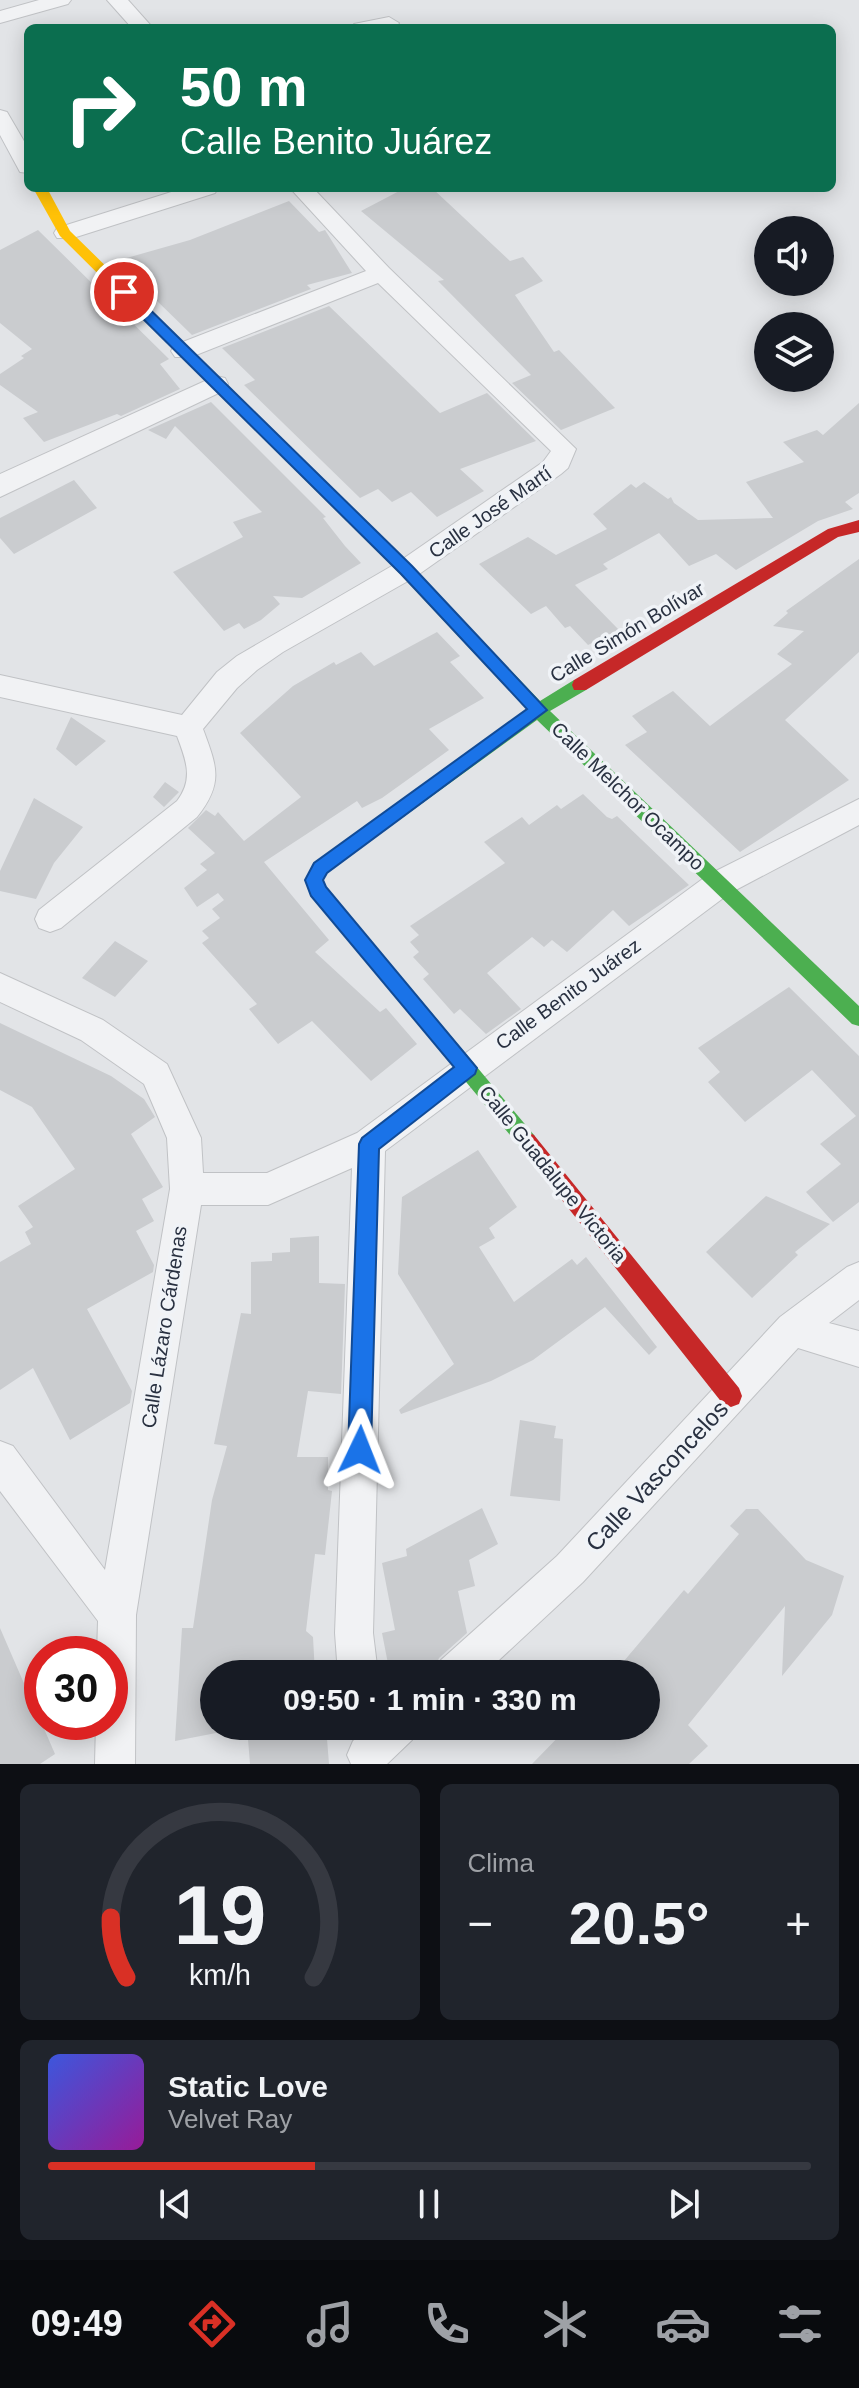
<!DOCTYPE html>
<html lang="es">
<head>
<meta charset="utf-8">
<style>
	body { margin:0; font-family:Helvetica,sans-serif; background:#20242c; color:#f1f3f6; height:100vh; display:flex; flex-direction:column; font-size:30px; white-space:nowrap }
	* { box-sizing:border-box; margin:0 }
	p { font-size:26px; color:#9ea1a6 }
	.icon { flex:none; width:44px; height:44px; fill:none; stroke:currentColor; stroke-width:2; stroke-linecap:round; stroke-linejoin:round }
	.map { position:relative; height:1764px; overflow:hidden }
	.panel { display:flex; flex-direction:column; gap:20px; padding:20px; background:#0d0f14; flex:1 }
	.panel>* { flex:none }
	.banner { position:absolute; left:24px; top:24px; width:812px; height:168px; border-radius:12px; box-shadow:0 4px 20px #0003; background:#0b6e4f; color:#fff; overflow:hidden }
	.controls { position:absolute; left:754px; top:216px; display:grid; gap:16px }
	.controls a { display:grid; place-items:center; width:80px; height:80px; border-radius:50%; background:#171b24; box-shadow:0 4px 20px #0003; font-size:40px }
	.speed { position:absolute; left:24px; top:1636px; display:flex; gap:16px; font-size:40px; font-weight:700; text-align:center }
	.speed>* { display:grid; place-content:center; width:104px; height:104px; border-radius:50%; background:#171b24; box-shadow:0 4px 20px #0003; line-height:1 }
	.speed .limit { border:12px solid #d22; background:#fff; color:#111 }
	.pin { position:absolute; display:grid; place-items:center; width:68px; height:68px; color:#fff; margin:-34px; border:4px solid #fff; border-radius:50%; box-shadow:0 2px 8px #0007 }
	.me { position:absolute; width:88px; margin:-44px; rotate:2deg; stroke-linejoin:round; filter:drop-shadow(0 0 6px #0008) }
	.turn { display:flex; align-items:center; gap:28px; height:168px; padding:0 24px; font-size:36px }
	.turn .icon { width:104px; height:104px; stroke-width:2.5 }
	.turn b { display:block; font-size:56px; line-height:68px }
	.big { font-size:60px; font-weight:800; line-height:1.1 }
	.panel .card { flex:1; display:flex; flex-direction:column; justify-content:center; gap:12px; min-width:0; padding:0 28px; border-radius:12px; background:#20242c }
	.panel .dial { align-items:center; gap:0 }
	.dial svg { height:208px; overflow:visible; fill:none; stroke:#363941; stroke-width:7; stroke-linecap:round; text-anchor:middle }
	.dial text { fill:#f1f3f6; stroke:none }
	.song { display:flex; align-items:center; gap:24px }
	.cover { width:96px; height:96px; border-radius:12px; background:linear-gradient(135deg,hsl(230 70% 55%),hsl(300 70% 35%)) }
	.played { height:8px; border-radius:4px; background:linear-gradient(90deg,#d93025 35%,#363941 35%) }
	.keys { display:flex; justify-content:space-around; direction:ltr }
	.heat { display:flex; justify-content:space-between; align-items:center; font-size:44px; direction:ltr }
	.panel .tiles { flex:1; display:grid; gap:20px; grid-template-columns:1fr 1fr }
	.card:last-child { grid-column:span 2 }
	.trip { position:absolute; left:200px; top:1660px; width:460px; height:80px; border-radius:40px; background:#171b24; box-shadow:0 4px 20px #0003; font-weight:800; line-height:80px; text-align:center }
	.dock { display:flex; height:128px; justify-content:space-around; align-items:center; background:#090b0e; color:#9ea1a6 }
	.dock .icon { width:56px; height:56px }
	.dock .selected { color:#d93025 }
	.dock b { font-size:36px; color:#f1f3f6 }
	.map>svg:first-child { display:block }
</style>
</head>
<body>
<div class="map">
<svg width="859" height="1764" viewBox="0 0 859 1764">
	<rect width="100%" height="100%" fill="#e2e4e7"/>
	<!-- building -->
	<path fill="#cacccf" d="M 405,188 L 432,188 L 510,261 L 523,257 L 543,281 L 515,295 L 554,352 L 559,350 L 615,408 L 561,430 L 512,383 L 531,375 L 438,281 L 444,280 L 361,211 Z
		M 289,201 L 319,232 L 325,230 L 352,273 L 307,285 L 311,289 L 192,335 L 116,261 L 190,240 Z
		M 38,230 L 169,359 L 160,364 L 180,389 L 121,416 L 117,414 L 44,442 L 23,418 L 38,412 L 0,385 L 0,374 L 24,358 L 21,356 L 32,349 L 0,323 L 0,250 Z
		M 329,306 L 440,413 L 487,393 L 536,441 L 460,469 L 484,491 L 437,517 L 411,492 L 392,502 L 378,489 L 360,498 L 244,385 L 255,380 L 222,348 Z
		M 211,402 L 326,517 L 323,518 L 345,546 L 361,563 L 302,598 L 273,596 L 280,604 L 261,620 L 244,629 L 239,623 L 224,631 L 173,572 L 243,537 L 233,522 L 262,512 L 175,426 L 166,439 L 148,430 Z
		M 859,403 L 859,493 L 845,502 L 853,509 L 818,521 L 736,570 L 716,554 L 689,566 L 659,533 L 603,564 L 608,569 L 575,585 L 619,630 L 588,645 L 570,626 L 565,628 L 546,606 L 531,614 L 479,564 L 528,537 L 556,555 L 607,529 L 593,514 L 631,484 L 636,488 L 644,482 L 668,499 L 671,497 L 674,503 L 698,520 L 773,518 L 746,482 L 804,462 L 783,442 L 817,430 L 823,435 Z
		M 74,480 L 97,508 L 14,554 L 0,538 L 0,518 Z
		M 859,559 L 859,652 L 785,720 L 849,780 L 740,852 L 625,745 L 647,732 L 632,716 L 673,691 L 710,726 L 792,664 L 777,654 L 804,631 L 773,626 L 788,613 L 786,611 Z
		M 437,632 L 460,656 L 450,662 L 484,698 L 429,729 L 449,750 L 382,798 L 362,808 L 357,801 L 264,862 L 329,940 L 315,952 L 380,1012 L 386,1008 L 417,1044 L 371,1081 L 312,1021 L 278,1044 L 249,1009 L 257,1004 L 202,943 L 209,938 L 202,931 L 220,918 L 212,909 L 224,900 L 218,893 L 197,907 L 184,888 L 207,870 L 200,864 L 215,853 L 188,828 L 206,810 L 215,816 L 218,812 L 244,841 L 301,797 L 240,733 L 293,686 L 334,662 L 336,665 L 361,652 L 374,666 Z
		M 71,717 L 106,741 L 76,766 L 56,749 Z
		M 165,782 L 179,792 L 164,807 L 153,797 Z
		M 583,794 L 607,817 L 612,819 L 617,816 L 689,885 L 629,926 L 613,910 L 567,952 L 552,940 L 544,947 L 532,937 L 487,973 L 521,1009 L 486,1034 L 460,1009 L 454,1014 L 423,979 L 429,974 L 413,957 L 419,952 L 410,942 L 419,935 L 410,926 L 505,863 L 484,842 L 522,817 L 529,825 L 557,805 L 561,809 Z
		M 34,798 L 83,827 L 54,863 L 36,899 L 0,891 L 0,871 Z
		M 115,941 L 148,961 L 115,997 L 82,978 Z
		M 789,987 L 859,1056 L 859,1202 L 833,1222 L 806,1192 L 841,1164 L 820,1144 L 856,1116 L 812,1070 L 745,1122 L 708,1082 L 720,1072 L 698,1048 Z
		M 0,1023 L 111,1076 L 144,1099 L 155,1117 L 131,1134 L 163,1187 L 142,1199 L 154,1221 L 136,1231 L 154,1265 L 153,1272 L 87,1309 L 132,1391 L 130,1403 L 70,1440 L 33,1368 L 0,1390 L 0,1262 L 31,1244 L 25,1232 L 33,1227 L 18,1206 L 75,1169 L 32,1107 L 0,1090 Z
		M 478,1150 L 517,1207 L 489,1228 L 495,1238 L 479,1247 L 514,1302 L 572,1259 L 577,1265 L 586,1257 L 657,1347 L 649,1355 L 605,1307 L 533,1360 L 491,1381 L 401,1414 L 399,1410 L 454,1364 L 398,1274 L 402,1197 Z
		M 766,1196 L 830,1224 L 795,1252 L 798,1255 L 752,1298 L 706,1252 Z
		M 319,1236 L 319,1283 L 345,1284 L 341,1394 L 308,1391 L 297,1457 L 328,1457 L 328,1490 L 332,1491 L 325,1555 L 315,1554 L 306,1631 L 313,1637 L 315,1674 L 214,1674 L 214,1726 L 326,1726 L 329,1764 L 250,1764 L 247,1727 L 175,1741 L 182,1628 L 193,1628 L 212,1500 L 227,1446 L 214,1444 L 241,1313 L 251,1314 L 251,1262 L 272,1261 L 272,1253 L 290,1252 L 290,1238 Z
		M 520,1420 L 556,1426 L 554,1438 L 563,1439 L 560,1501 L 510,1496 Z
		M 482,1508 L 498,1544 L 469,1560 L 475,1586 L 458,1591 L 467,1633 L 439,1658 L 432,1674 L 390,1674 L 382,1633 L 395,1630 L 382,1563 L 407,1556 L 406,1549 Z
		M 746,1509 L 758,1509 L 806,1560 L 844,1576 L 832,1615 L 782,1676 L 785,1606 L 688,1725 L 708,1746 L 689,1764 L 532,1764 L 569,1726 L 646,1726 L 646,1674 L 613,1674 L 684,1590 L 688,1594 L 739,1534 L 730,1526 Z
		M 0,1628 L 26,1688 L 42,1677 L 42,1724 L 55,1754 L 40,1764 L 0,1764 Z"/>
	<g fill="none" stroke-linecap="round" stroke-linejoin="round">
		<defs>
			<path id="street" d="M 39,0 L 71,0 L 68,4 L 0,23 L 0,11 Z
				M 107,0 L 128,0 L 153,28 L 132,28 Z
				M 389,17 L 399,23 L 396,27 L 351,28 L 354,24 Z
				M 0,110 L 7,112 L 28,148 L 28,173 L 20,172 L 0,135 Z
				M 184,188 L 218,188 L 215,193 L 73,238 L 57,238 L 54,233 L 57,228 Z
				M 290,188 L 313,188 L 389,268 L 576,449 L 568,468 L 561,474 L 415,577 L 283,652 L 257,670 L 237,688 L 203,729 C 217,767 224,783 197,817 L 61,928 L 50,932 L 39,928 L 35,919 L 39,910 L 177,801 C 194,779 186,760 177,736 L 0,697 L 0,675 L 182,715 L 217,672 L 237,656 L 397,563 L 543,462 L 551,451 L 378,283 L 191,357 L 175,357 L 171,351 L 175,345 L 366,271 Z
				M 216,376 L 225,378 L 228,384 L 225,390 L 0,497 L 0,474 Z
				M 859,799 L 859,825 L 730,893 L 385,1151 L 373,1633 L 378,1674 L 338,1674 L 335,1633 L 352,1168 L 268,1205 L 201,1205 L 136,1615 L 135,1764 L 95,1764 L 96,1722 L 110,1722 L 110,1654 L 97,1654 L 98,1621 L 0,1491 L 0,1441 L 13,1446 L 105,1570 L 170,1189 L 167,1138 L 144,1084 L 81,1040 L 0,1002 L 0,973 L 103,1020 L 167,1064 L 201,1138 L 203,1173 L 267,1173 L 357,1133 L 708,875 Z
				M 859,1262 L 859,1300 L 829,1323 L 859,1331 L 859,1367 L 798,1348 L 583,1582 L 484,1674 L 435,1674 L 441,1660 L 557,1556 L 780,1317 L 847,1267 Z
				M 369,1726 L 418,1726 L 412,1740 L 387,1764 L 351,1764 L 347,1755 L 353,1741 Z"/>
		</defs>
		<!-- street casing -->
		<use href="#street" stroke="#c0c2c5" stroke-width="2"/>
		<!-- street -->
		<use href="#street" fill="#f1f2f4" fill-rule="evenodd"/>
		<!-- fast -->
		<path fill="#4caf50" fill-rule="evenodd" d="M 466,628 L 472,630 L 540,701 L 574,680 L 586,680 L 588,685 L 586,690 L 550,711 L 859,1006 L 859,1026 L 852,1024 L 537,720 L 326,873 L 323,880 L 326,887 L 534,1135 L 537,1141 L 534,1147 L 527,1150 L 520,1147 L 312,896 L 305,880 L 314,863 L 527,709 L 460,638 L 458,634 Z"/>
		<!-- slow -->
		<path fill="#ffc107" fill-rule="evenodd" d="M 33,188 L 47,188 L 70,231 L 412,566 L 472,630 L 474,634 L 472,638 L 460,638 L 400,574 L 60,236 Z"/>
		<!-- jam -->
		<path fill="#c62828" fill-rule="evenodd" d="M 859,520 L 859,532 L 838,537 L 586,690 L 574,690 L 572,685 L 574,680 L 828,529 Z
			M 527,1132 L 534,1135 L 739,1388 L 742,1396 L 739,1404 L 731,1407 L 723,1404 L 520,1147 L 517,1141 L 520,1135 Z"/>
	</g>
	<!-- route -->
	<path fill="#1a73e8" stroke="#114b97" stroke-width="2" d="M 124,288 L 129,289 L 412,566 L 547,710 L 327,873 L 323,880 L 326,887 L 477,1068 L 475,1074 L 379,1149 L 371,1450 L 367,1458 L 360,1461 L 352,1458 L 348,1450 L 359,1144 L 362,1138 L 454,1067 L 311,896 L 305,880 L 314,863 L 527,709 L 401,574 L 119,295 L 117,292 Z"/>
	<g text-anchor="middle" stroke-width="7" stroke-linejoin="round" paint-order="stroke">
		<!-- street labels -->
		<g font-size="20" fill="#293141" stroke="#f0f3f7">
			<text transform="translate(490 512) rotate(-35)" y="7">Calle José Martí</text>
			<text transform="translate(627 632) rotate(-31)" y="7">Calle Simón Bolívar</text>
			<text transform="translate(628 796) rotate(44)" y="7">Calle Melchor Ocampo</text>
			<text transform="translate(568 994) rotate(-36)" y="7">Calle Benito Juárez</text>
			<text transform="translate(553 1174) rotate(51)" y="7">Calle Guadalupe Victoria</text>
			<text transform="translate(164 1327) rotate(-81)" y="7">Calle Lázaro Cárdenas</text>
		</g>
		<!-- near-street labels -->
		<g font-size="24" fill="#293141" stroke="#f0f3f7">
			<text transform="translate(657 1476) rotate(-47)" y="8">Calle Vasconcelos</text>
		</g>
	</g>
</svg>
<div class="controls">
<a><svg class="icon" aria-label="sound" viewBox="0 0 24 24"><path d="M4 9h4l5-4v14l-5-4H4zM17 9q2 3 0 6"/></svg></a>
<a><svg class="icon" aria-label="layers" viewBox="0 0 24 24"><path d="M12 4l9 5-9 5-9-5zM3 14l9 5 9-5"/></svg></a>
</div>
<div class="speed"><div class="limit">30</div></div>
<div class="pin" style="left:124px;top:292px;background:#d93025"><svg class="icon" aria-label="arrive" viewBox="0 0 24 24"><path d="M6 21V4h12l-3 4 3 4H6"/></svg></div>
<svg class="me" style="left:360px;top:1450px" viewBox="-20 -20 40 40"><path d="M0-17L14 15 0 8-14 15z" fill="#1a73e8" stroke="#fff" stroke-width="4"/></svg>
<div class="trip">09:50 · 1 min · 330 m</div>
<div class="banner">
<div class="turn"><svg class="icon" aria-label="right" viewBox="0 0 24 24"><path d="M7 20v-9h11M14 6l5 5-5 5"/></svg><div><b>50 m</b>Calle Benito Juárez</div></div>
</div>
</div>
<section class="panel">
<div class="tiles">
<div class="card dial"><svg viewBox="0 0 100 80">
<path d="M14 69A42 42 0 1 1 86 69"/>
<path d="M14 69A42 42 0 0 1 8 46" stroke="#d93025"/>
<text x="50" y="56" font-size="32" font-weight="700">19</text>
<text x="50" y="72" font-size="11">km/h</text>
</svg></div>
<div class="card"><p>Clima</p>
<div class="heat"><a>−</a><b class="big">20.5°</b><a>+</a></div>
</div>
<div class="card">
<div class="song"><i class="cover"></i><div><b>Static Love</b><p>Velvet Ray</p></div></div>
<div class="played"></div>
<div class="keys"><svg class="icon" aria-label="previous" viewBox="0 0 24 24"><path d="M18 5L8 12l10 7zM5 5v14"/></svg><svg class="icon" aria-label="pause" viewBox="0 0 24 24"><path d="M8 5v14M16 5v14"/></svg><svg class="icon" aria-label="next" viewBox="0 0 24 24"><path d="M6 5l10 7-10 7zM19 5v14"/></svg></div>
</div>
</div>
</section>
<nav class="dock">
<b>09:49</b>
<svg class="icon selected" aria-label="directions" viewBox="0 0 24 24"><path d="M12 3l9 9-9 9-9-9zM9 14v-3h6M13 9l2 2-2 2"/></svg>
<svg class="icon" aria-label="music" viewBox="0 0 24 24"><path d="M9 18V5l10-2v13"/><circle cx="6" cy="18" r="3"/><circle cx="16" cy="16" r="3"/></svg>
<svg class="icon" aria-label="phone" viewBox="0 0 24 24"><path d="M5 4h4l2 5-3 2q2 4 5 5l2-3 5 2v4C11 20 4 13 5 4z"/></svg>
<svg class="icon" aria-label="climate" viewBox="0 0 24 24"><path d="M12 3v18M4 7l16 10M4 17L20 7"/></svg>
<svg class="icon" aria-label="car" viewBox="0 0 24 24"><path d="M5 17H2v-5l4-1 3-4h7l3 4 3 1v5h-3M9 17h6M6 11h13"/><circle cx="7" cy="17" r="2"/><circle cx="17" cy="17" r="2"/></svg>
<svg class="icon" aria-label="filters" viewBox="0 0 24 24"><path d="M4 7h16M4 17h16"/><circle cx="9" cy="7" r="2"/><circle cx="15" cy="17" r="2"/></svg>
</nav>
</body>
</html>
